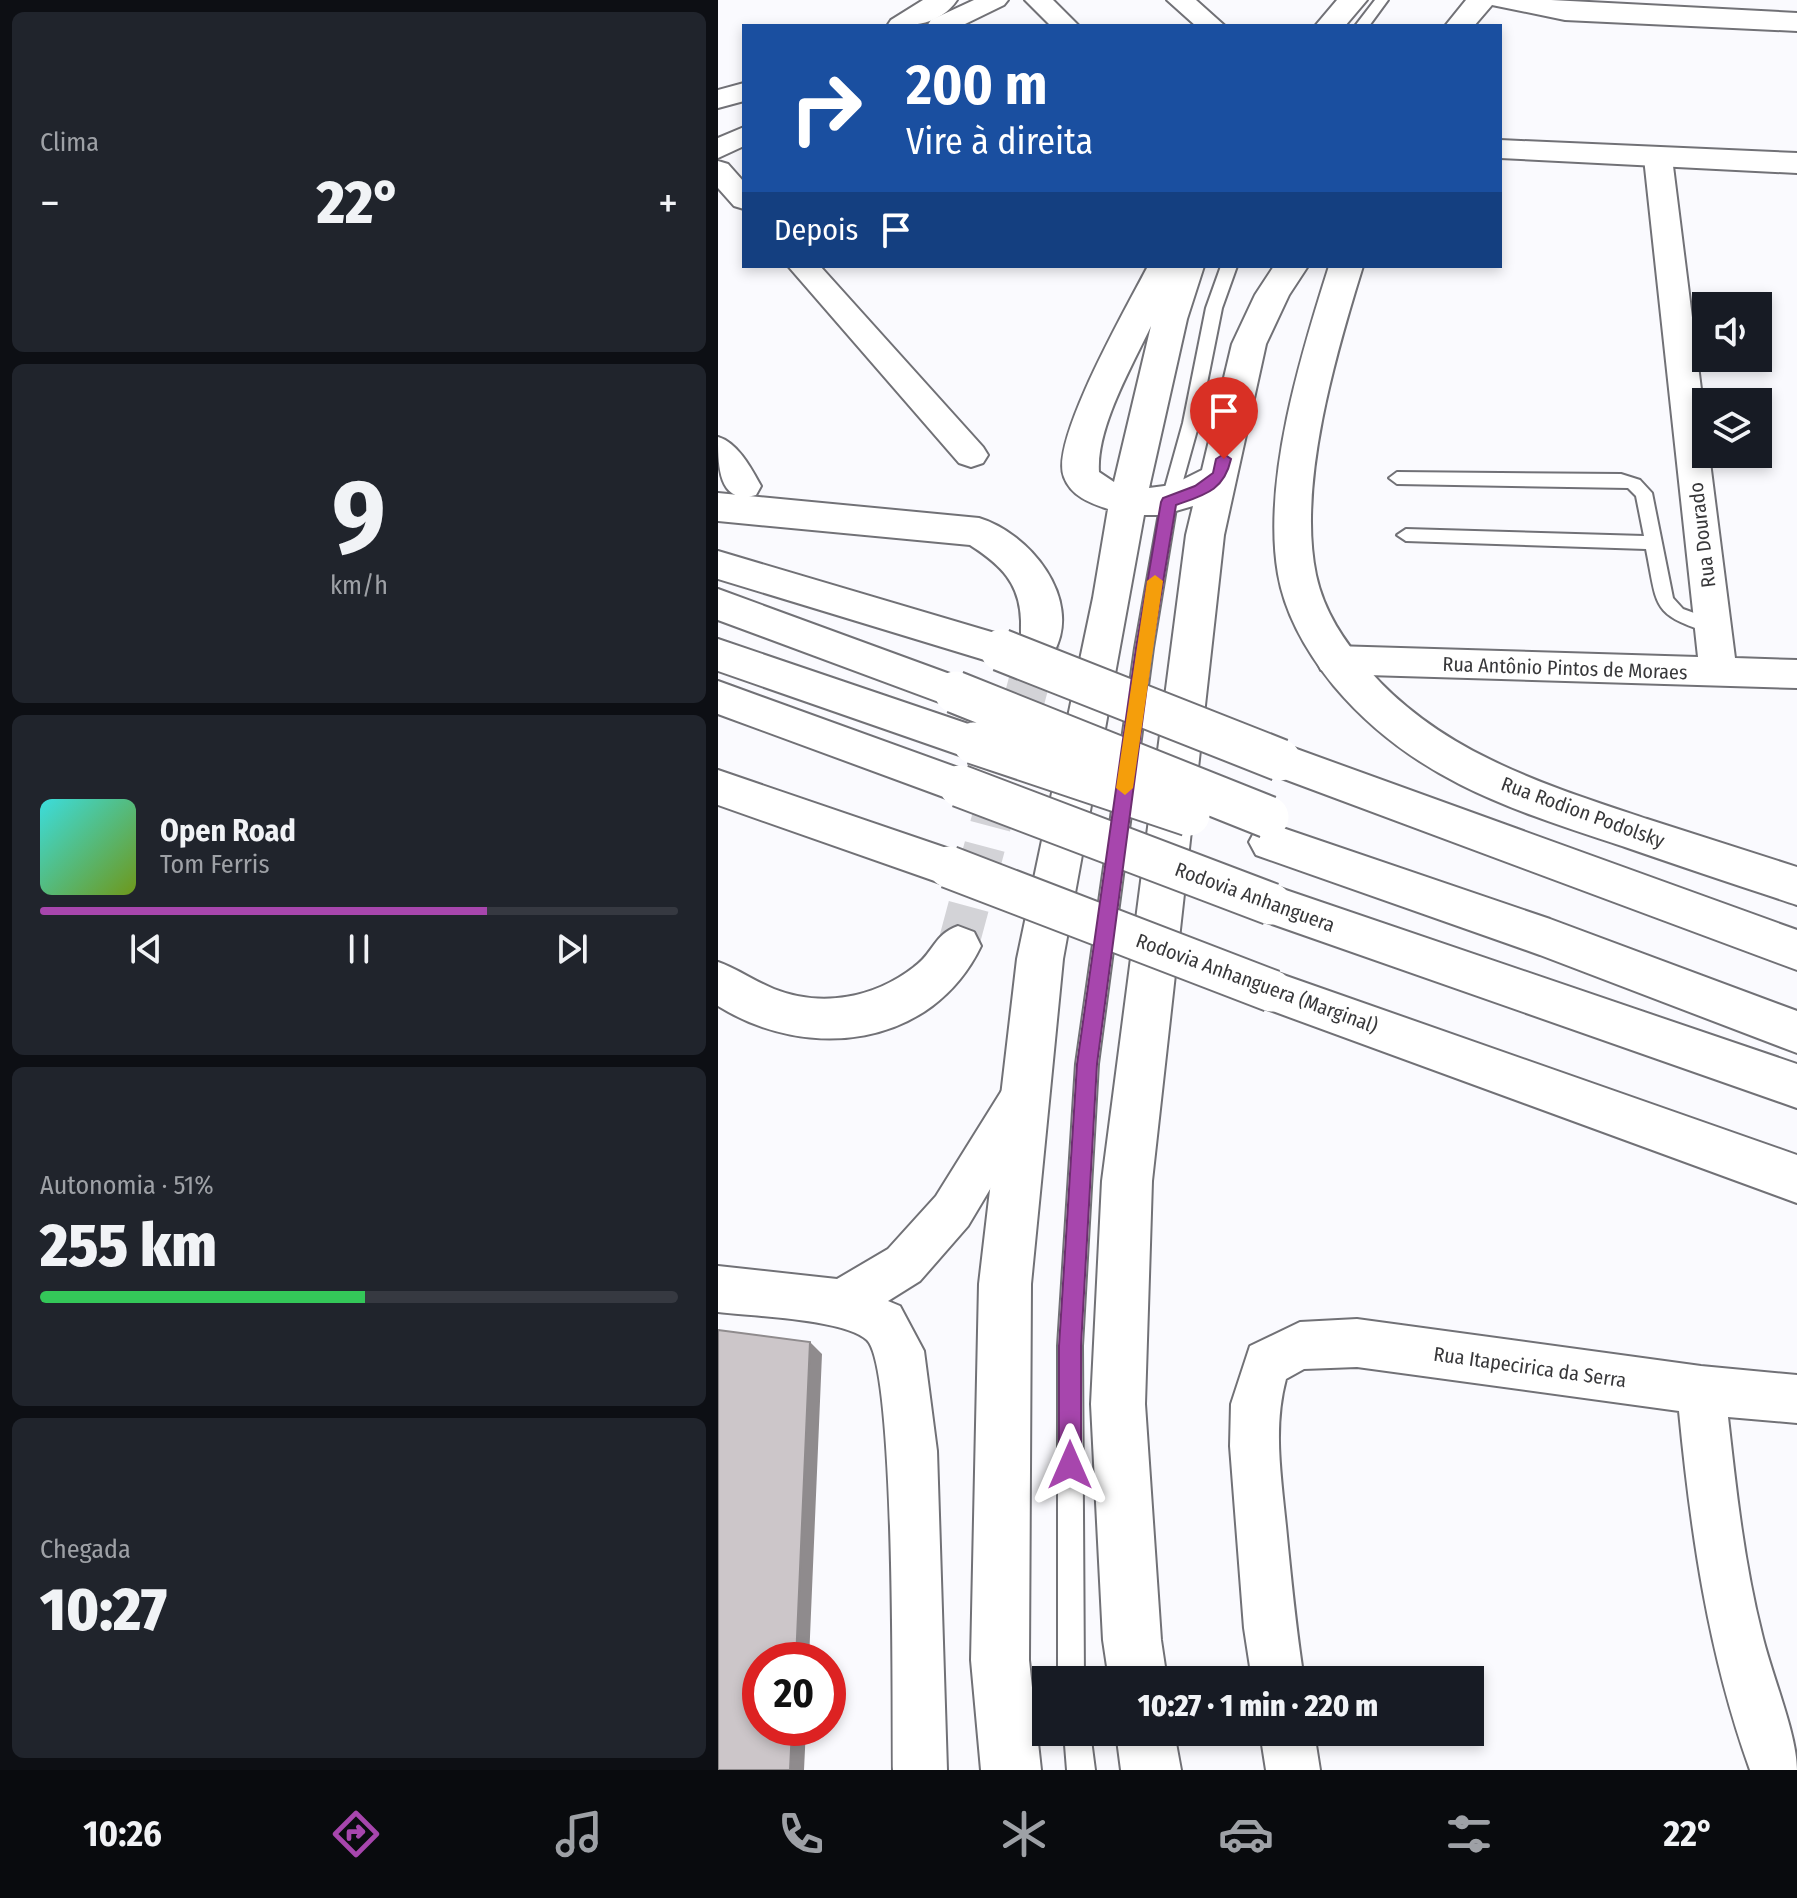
<!DOCTYPE html>
<html lang="pt">
<head>
<meta charset="utf-8">
<style>
	body { margin:0; font-family:"Fira Sans Condensed",sans-serif; background:#20242c; color:#f1f3f6; height:100vh; display:flex; flex-direction:column; font-size:30px; white-space:nowrap }
	* { box-sizing:border-box; margin:0 }
	p { font-size:26px; color:#9ea1a6 }
	.icon { flex:none; width:44px; height:44px; fill:none; stroke:currentColor; stroke-width:2; stroke-linecap:round; stroke-linejoin:round }
	.map { position:relative; flex:1; overflow:hidden }
	.panel { display:flex; flex-direction:column; gap:12px; padding:12px; background:#0d0f14; width:718px }
	.panel>* { flex:none }
	.guide { position:absolute; left:24px; top:24px; width:760px; height:244px; border-radius:0px; box-shadow:0 4px 12px #0003; background:#1a4fa0; color:#fff; overflow:hidden }
	.controls { position:absolute; left:974px; top:292px; display:grid; gap:16px }
	.controls a { display:grid; place-items:center; width:80px; height:80px; border-radius:0px; background:#171b24; box-shadow:0 4px 12px #0003; font-size:40px }
	.speed { position:absolute; left:24px; top:1642px; display:flex; gap:16px; font-size:40px; font-weight:700; text-align:center }
	.speed>* { display:grid; place-content:center; width:104px; height:104px; border-radius:50%; background:#171b24; box-shadow:0 4px 12px #0003; line-height:1 }
	.speed .limit { border:12px solid #d22; background:#fff; color:#111 }
	.pin { position:absolute; display:grid; place-items:center; width:68px; height:68px; color:#fff; margin:-82px -34px; border-radius:50% 50% 50% 0; rotate:-45deg; box-shadow:0 0 8px #0007 }
	.pin .icon { rotate:45deg }
	.me { position:absolute; width:88px; margin:-44px; rotate:0deg; stroke-linejoin:round; filter:drop-shadow(0 0 6px #0008) }
	.turn { display:flex; align-items:center; gap:28px; height:168px; padding:0 32px; font-size:36px }
	.turn .icon { width:104px; height:104px; stroke-width:2.5 }
	.turn b { display:block; font-size:56px; line-height:68px }
	.then { display:flex; align-items:center; height:76px; padding:0 32px; background:#0003; gap:16px; font-size:30px }
	.big { font-size:60px; font-weight:800; line-height:1.1 }
	.panel .tile { flex:1; display:flex; flex-direction:column; justify-content:center; gap:12px; min-width:0; padding:0 28px; border-radius:12px; background:#20242c }
	.panel .dial { align-items:center; gap:0 }
	.dial b { font-size:104px; line-height:1 }
	.song { display:flex; align-items:center; gap:24px }
	.cover { width:96px; height:96px; border-radius:12px; background:linear-gradient(135deg,hsl(180 70% 55%),hsl(80 70% 35%)) }
	.played { height:8px; border-radius:4px; background:linear-gradient(90deg,#a746ad 70%,#363941 70%) }
	.keys { display:flex; justify-content:space-around; direction:ltr }
	.heat { display:flex; justify-content:space-between; align-items:center; font-size:44px; direction:ltr }
	.charge { height:12px; border-radius:6px; background:linear-gradient(90deg,#34c759 51%,#363941 0) }
	.trip { position:absolute; left:314px; top:1666px; width:452px; height:80px; border-radius:0px; background:#171b24; box-shadow:0 4px 12px #0003; font-weight:800; line-height:80px; text-align:center }
	.tab-bar { display:flex; height:128px; justify-content:space-around; align-items:center; background:#090b0e; color:#9ea1a6 }
	.tab-bar .icon { width:56px; height:56px }
	.tab-bar .active { color:#a746ad }
	.tab-bar b { font-size:36px; color:#f1f3f6 }
	main { display:flex; flex:1; min-height:0 }
	.map>svg:first-child { display:block }
</style>
</head>
<body>
<main>
<section class="panel">
<div class="tile"><p>Clima</p>
<div class="heat"><a>−</a><b class="big">22°</b><a>+</a></div>
</div>
<div class="tile dial"><b>9</b><p>km/h</p></div>
<div class="tile">
<div class="song"><i class="cover"></i><div><b>Open Road</b><p>Tom Ferris</p></div></div>
<div class="played"></div>
<div class="keys"><svg class="icon" aria-label="previous" viewBox="0 0 24 24"><path d="M18 5L8 12l10 7zM5 5v14"/></svg><svg class="icon" aria-label="pause" viewBox="0 0 24 24"><path d="M8 5v14M16 5v14"/></svg><svg class="icon" aria-label="next" viewBox="0 0 24 24"><path d="M6 5l10 7-10 7zM19 5v14"/></svg></div>
</div>
<div class="tile"><p>Autonomia · 51%</p><b class="big">255 km</b><div class="charge"></div></div>
<div class="tile"><p>Chegada</p><b class="big">10:27</b></div>
</section>
<div class="map">
<svg width="1079" height="1770" viewBox="0 0 1079 1770">
	<rect width="100%" height="100%" fill="#fafafe"/>
	<g fill="none" stroke-linecap="round" stroke-linejoin="round">
		<!-- highway-tunnel -->
		<path stroke="#d3d3d7" stroke-width="41" stroke-dasharray="41 21" stroke-linecap="butt" d="M 240,946 L 322,641"/>
		<defs>
			<path id="lane" d="M 657,0 L 670,0 L 651,26 L 637,26 Z
				M 503,266 L 519,266 L 504,308 L 481,423 L 459,502 L 435,648 L 380,1064 L 364,1346 L 366,1680 L 340,1680 L 340,1346 L 358,1064 L 417,648 L 443,502 L 465,423 L 488,308 Z
				M 679,472 L 903,474 L 922,480 L 934,493 L 955,598 L 965,609 L 1001,622 L 1004,627 L 995,634 C 933,614 940,609 928,549 L 688,541 L 679,535 L 688,529 L 926,536 L 918,496 L 910,488 L 679,484 L 671,478 Z
				M 346,1732 L 372,1732 L 377,1770 L 349,1770 Z"/>
			<path id="street" d="M 256,0 L 290,0 L 286,5 L 243,26 L 209,26 L 213,20 Z
				M 307,0 L 335,0 L 361,26 L 333,26 Z
				M 449,0 L 478,0 L 507,26 L 478,26 Z
				M 26,127 L 26,146 L 0,158 L 0,138 Z
				M 940,149 L 950,152 L 954,158 L 988,429 L 988,454 L 991,454 L 1017,658 L 1079,660 L 1079,688 L 616,674 L 603,670 L 598,660 L 603,650 L 616,646 L 980,657 L 926,158 L 930,152 Z
				M 0,161 L 10,164 L 26,182 L 26,209 L 16,206 L 0,188 Z
				M 70,266 L 102,266 L 265,447 L 270,455 L 265,463 L 253,467 L 241,463 Z
				M 0,437 C 20,443 33,468 43,486 L 38,495 C 0,506 0,464 0,437 Z
				M 306,1073 L 321,1079 L 328,1093 L 321,1107 L 250,1226 L 202,1281 L 170,1301 L 182,1306 L 206,1351 L 219,1451 L 229,1770 L 175,1770 C 174,1710 178,1368 149,1340 C 127,1319 33,1316 0,1312 L 0,1266 L 119,1279 L 170,1249 L 218,1196 L 291,1079 Z
				M 639,1319 L 983,1366 L 1079,1375 L 1079,1423 L 1010,1417 C 1018,1489 1026,1563 1044,1634 C 1053,1673 1079,1734 1079,1770 L 1032,1770 C 990,1653 973,1534 961,1411 L 639,1367 L 586,1369 L 568,1379 C 555,1427 563,1476 568,1526 C 573,1578 578,1629 586,1680 L 534,1680 L 526,1628 L 512,1446 L 513,1404 L 532,1346 L 582,1322 Z
				M 542,1732 L 596,1732 L 602,1770 L 548,1770 Z"/>
			<path id="secondary" d="M 205,0 L 239,0 C 222,25 195,26 169,26 L 173,20 Z
				M 619,0 L 649,0 L 627,26 L 597,26 Z
				M 748,0 L 833,0 L 1079,13 L 1079,31 L 847,20 L 774,5 L 756,26 L 727,26 Z
				M 26,83 L 26,101 L 0,108 L 0,90 Z
				M 782,140 L 1079,153 L 1079,173 L 782,158 Z
				M 430,266 L 486,266 L 469,319 L 431,488 L 454,485 L 484,470 L 514,344 L 537,295 L 556,266 L 590,266 L 571,295 L 548,344 L 506,535 L 434,1181 L 427,1404 L 443,1640 L 449,1680 L 391,1680 L 385,1640 L 373,1404 L 384,1181 L 468,535 L 475,506 L 444,515 L 426,515 L 345,959 L 313,1284 L 311,1660 L 323,1770 L 263,1770 L 253,1660 L 261,1284 L 299,959 L 375,598 L 390,509 C 372,503 353,496 346,477 C 331,442 411,303 430,266 ZM 433,326 L 396,482 L 381,472 C 378,428 414,366 433,326 Z
				M 611,266 L 645,266 C 618,353 579,485 598,575 C 606,612 626,641 650,669 C 723,753 827,785 929,819 C 979,835 1029,851 1079,867 L 1079,905 C 1022,886 964,867 907,847 C 795,810 695,780 616,686 C 590,654 567,615 560,574 C 544,481 583,354 611,266 Z
				M 398,1732 L 456,1732 L 463,1770 L 403,1770 Z"/>
			<path id="highway" d="M 0,493 L 261,518 C 311,533 365,598 336,652 L 322,656 L 308,652 C 302,640 303,634 303,621 C 302,583 283,565 252,545 L 0,521 Z
				M 0,551 L 297,639 L 303,650 L 297,661 L 283,665 L 0,579 Z
				M 0,589 L 251,681 L 257,692 L 251,703 L 237,708 L 0,620 Z
				M 0,639 L 271,731 L 277,743 L 271,755 L 256,760 L 0,671 Z
				M 0,681 L 257,774 L 263,786 L 257,798 L 242,803 L 0,714 Z
				M 562,743 L 1079,930 L 1079,970 L 547,772 L 541,760 L 547,748 Z
				M 0,770 L 246,854 L 253,867 L 246,880 L 231,886 L 0,805 Z
				M 553,824 L 832,919 L 1079,1011 L 1079,1053 L 822,955 L 538,855 L 531,842 L 538,829 Z
				M 553,885 L 1079,1064 L 1079,1108 L 537,918 L 531,904 L 537,890 Z
				M 240,926 L 256,932 L 263,946 C 214,1048 90,1062 0,1006 L 0,962 C 20,969 36,981 56,989 C 104,1008 156,998 196,967 C 216,953 215,935 240,926 Z
				M 554,971 L 1079,1155 L 1079,1203 L 538,1005 L 531,991 L 538,977 Z"/>
		</defs>
		<!-- lane casing -->
		<use href="#lane" stroke="#717176" stroke-width="4"/>
		<!-- street casing -->
		<use href="#street" stroke="#717176" stroke-width="4"/>
		<!-- secondary casing -->
		<use href="#secondary" stroke="#717176" stroke-width="4"/>
		<!-- highway casing -->
		<use href="#highway" stroke="#717176" stroke-width="4"/>
		<!-- lane -->
		<use href="#lane" fill="#fff" fill-rule="evenodd"/>
		<!-- street -->
		<use href="#street" fill="#fff" fill-rule="evenodd"/>
		<!-- secondary -->
		<use href="#secondary" fill="#fff" fill-rule="evenodd"/>
		<!-- highway -->
		<use href="#highway" fill="#fff" fill-rule="evenodd"/>
		<defs>
			<path id="highway-bridge" d="M 283,650 L 562,760
				M 237,692 L 550,817
				M 256,743 L 471,815
				M 242,786 L 553,904
				M 231,867 L 554,991"/>
		</defs>
		<!-- highway-bridge casing -->
		<use href="#highway-bridge" stroke="#717176" stroke-width="45" stroke-linecap="butt"/>
		<!-- highway-bridge -->
		<use href="#highway-bridge" stroke="#fff" stroke-width="41"/>
	</g>
	<!-- shaded-wall -->
	<path fill="#8f8b8d" d="M 92,1342 L 104,1354 L 91,1660 L 78,1660 Z
		M 74,1728 L 88,1728 L 86,1770 L 72,1770 Z"/>
	<!-- building -->
	<path fill="#ccc6c9" stroke="#8f8b8d" stroke-width="2" d="M 0,1330 L 92,1342 L 78,1660 L 42,1660 L 42,1728 L 74,1728 L 72,1770 L 0,1770 Z"/>
	<!-- route -->
	<path fill="#a746ad" stroke="#6d2e70" stroke-width="2" d="M 506,454 L 513,459 C 506,491 486,495 458,505 L 434,648 L 379,1064 L 363,1346 L 363,1465 L 360,1473 L 352,1476 L 344,1473 L 341,1465 L 341,1346 L 359,1064 L 418,648 L 443,502 L 445,498 L 477,486 L 495,473 L 498,459 Z"/>
	<!-- slow -->
	<path fill="#f59e0b" d="M 437,575 L 445,581 L 415,788 L 407,795 L 398,788 L 429,581 Z"/>
	<g text-anchor="middle" stroke-width="7" stroke-linejoin="round" paint-order="stroke">
		<!-- street labels -->
		<g font-size="20" fill="#38383a" stroke="#fff">
			<text transform="translate(984 535) rotate(-97)" y="7">Rua Dourado</text>
			<text transform="translate(847 668) rotate(2)" y="7">Rua Antônio Pintos de Moraes</text>
			<text transform="translate(865 812) rotate(20)" y="7">Rua Rodion Podolsky</text>
			<text transform="translate(537 897) rotate(20)" y="7">Rodovia Anhanguera</text>
			<text transform="translate(539 983) rotate(20)" y="7">Rodovia Anhanguera (Marginal)</text>
			<text transform="translate(812 1367) rotate(8)" y="7">Rua Itapecirica da Serra</text>
		</g>
	</g>
</svg>
<div class="controls">
<a><svg class="icon" aria-label="sound" viewBox="0 0 24 24"><path d="M4 9h4l5-4v14l-5-4H4zM17 9q2 3 0 6"/></svg></a>
<a><svg class="icon" aria-label="layers" viewBox="0 0 24 24"><path d="M12 4l9 5-9 5-9-5zM3 14l9 5 9-5"/></svg></a>
</div>
<div class="speed"><div class="limit">20</div></div>
<div class="pin" style="left:506px;top:459px;background:#d93025"><svg class="icon" aria-label="arrive" viewBox="0 0 24 24"><path d="M6 21V4h12l-3 4 3 4H6"/></svg></div>
<svg class="me" style="left:352px;top:1465px" viewBox="-20 -20 40 40"><path d="M0-17L14 15 0 8-14 15z" fill="#a746ad" stroke="#fff" stroke-width="4"/></svg>
<div class="trip">10:27 · 1 min · 220 m</div>
<div class="guide">
<div class="turn"><svg class="icon" aria-label="right" viewBox="0 0 24 24"><path d="M7 20v-9h11M14 6l5 5-5 5"/></svg><div><b>200 m</b>Vire à direita</div></div>
<div class="then">Depois<svg class="icon" aria-label="arrive" viewBox="0 0 24 24"><path d="M6 21V4h12l-3 4 3 4H6"/></svg></div>
</div>
</div>
</main>
<nav class="tab-bar">
<b>10:26</b>
<svg class="icon active" aria-label="directions" viewBox="0 0 24 24"><path d="M12 3l9 9-9 9-9-9zM9 14v-3h6M13 9l2 2-2 2"/></svg>
<svg class="icon" aria-label="music" viewBox="0 0 24 24"><path d="M9 18V5l10-2v13"/><circle cx="6" cy="18" r="3"/><circle cx="16" cy="16" r="3"/></svg>
<svg class="icon" aria-label="phone" viewBox="0 0 24 24"><path d="M5 4h4l2 5-3 2q2 4 5 5l2-3 5 2v4C11 20 4 13 5 4z"/></svg>
<svg class="icon" aria-label="climate" viewBox="0 0 24 24"><path d="M12 3v18M4 7l16 10M4 17L20 7"/></svg>
<svg class="icon" aria-label="car" viewBox="0 0 24 24"><path d="M5 17H2v-5l4-1 3-4h7l3 4 3 1v5h-3M9 17h6M6 11h13"/><circle cx="7" cy="17" r="2"/><circle cx="17" cy="17" r="2"/></svg>
<svg class="icon" aria-label="filters" viewBox="0 0 24 24"><path d="M4 7h16M4 17h16"/><circle cx="9" cy="7" r="2"/><circle cx="15" cy="17" r="2"/></svg>
<b>22°</b>
</nav>
</body>
</html>
